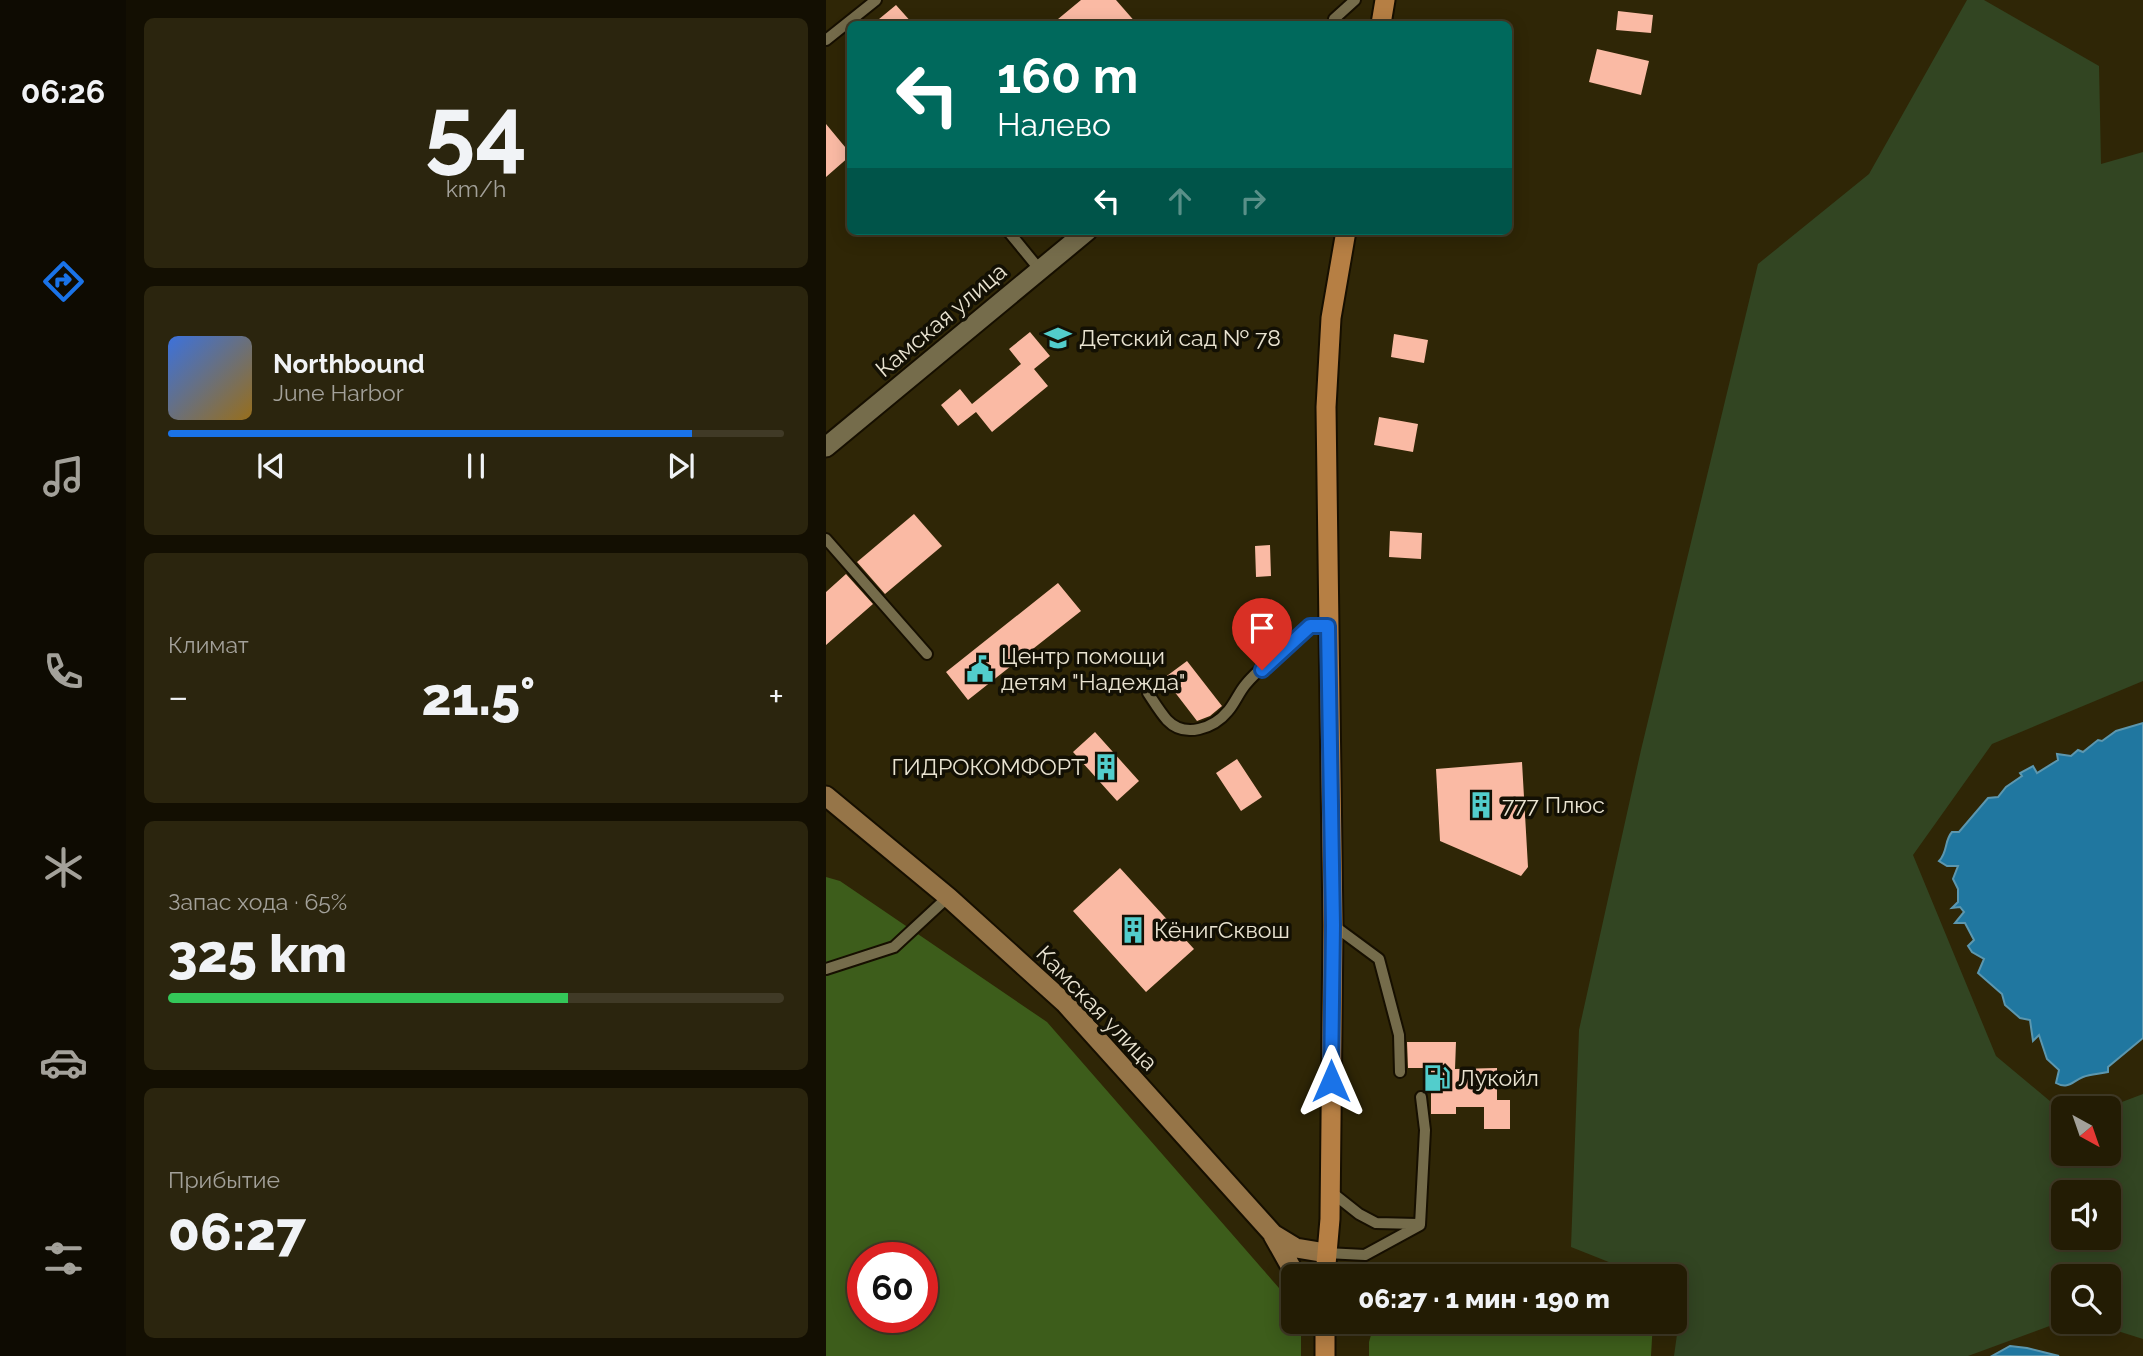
<!DOCTYPE html>
<html lang="ru">
<head>
<meta charset="utf-8">
<style>
	body { margin:0; font-family:Raleway,sans-serif; background:#2b250e; color:#f1f3f6; height:100vh; display:flex; flex-direction:column; font-size:26px; white-space:nowrap }
	* { box-sizing:border-box; margin:0 }
	p { font-size:23px; color:#a3a19a }
	.icon { flex:none; width:38px; height:38px; fill:none; stroke:currentColor; stroke-width:2; stroke-linecap:round; stroke-linejoin:round }
	.map { position:relative; flex:1; overflow:hidden }
	.side { display:flex; flex-direction:column; gap:18px; padding:18px; background:#130f02; width:700px }
	.side>* { flex:none }
	.banner { position:absolute; left:21px; top:21px; width:665px; height:214px; border-radius:10px; box-shadow:0 4px 18px #0003,0 0 0 2px #403a26; background:#00695c; color:#fff; overflow:hidden }
	.needle { width:46px; rotate:140deg }
	.buttons { position:absolute; left:1225px; top:1096px; display:grid; gap:14px }
	.buttons a { display:grid; place-items:center; width:70px; height:70px; border-radius:10px; background:#231c04; box-shadow:0 4px 18px #0003,0 0 0 2px #403a26; font-size:35px }
	.speed { position:absolute; left:21px; top:1242px; display:flex; gap:14px; font-size:35px; font-weight:700; text-align:center }
	.speed>* { display:grid; place-content:center; width:91px; height:91px; border-radius:50%; background:#231c04; box-shadow:0 4px 18px #0003,0 0 0 2px #403a26; line-height:1 }
	.speed .limit { border:10px solid #d22; background:#fff; color:#111 }
	.pin { position:absolute; display:grid; place-items:center; width:60px; height:60px; color:#fff; margin:-72px -30px; border-radius:50% 50% 50% 0; rotate:-45deg; box-shadow:0 0 7px #0007 }
	.pin .icon { rotate:45deg }
	.me { position:absolute; width:77px; margin:-38px; rotate:0deg; stroke-linejoin:round; filter:drop-shadow(0 0 5px #0008) }
	.turn { display:flex; align-items:center; gap:24px; height:147px; padding:0 35px; font-size:32px }
	.turn .icon { width:91px; height:91px; stroke-width:2.5 }
	.turn b { display:block; font-size:49px; line-height:60px }
	.lanes { display:flex; align-items:center; height:66px; padding:0 35px; background:#0003; justify-content:center; gap:35px; direction:ltr }
	.lanes .off { opacity:.35 }
	.big { font-size:52px; font-weight:800; line-height:1.1 }
	.side .widget { flex:1; display:flex; flex-direction:column; justify-content:center; gap:10px; min-width:0; padding:0 24px; border-radius:10px; background:#2b250e }
	.side .dial { align-items:center; gap:0 }
	.dial b { font-size:91px; line-height:1 }
	.song { display:flex; align-items:center; gap:21px }
	.cover { width:84px; height:84px; border-radius:10px; background:linear-gradient(135deg,hsl(220 70% 55%),hsl(40 70% 35%)) }
	.played { height:7px; border-radius:4px; background:linear-gradient(90deg,#1a73e8 85%,#403a26 85%) }
	.keys { display:flex; justify-content:space-around; direction:ltr }
	.heat { display:flex; justify-content:space-between; align-items:center; font-size:38px; direction:ltr }
	.charge { height:10px; border-radius:5px; background:linear-gradient(90deg,#34c759 65%,#403a26 0) }
	.trip { position:absolute; left:455px; top:1264px; width:406px; height:70px; border-radius:10px; background:#231c04; box-shadow:0 4px 18px #0003,0 0 0 2px #403a26; font-weight:800; line-height:70px; text-align:center }
	main { display:flex; flex:1; min-height:0 }
	.dock { display:flex; flex-direction:column; width:126px; justify-content:space-around; align-items:center; background:#0e0b02; color:#a3a19a }
	.dock .icon { width:49px; height:49px }
	.dock .current { color:#1a73e8 }
	.dock b { font-size:32px; color:#f1f3f6 }
	.map>svg:first-child { display:block }
</style>
</head>
<body>
<main>
<nav class="dock">
<b>06:26</b>
<svg class="icon current" aria-label="directions" viewBox="0 0 24 24"><path d="M12 3l9 9-9 9-9-9zM9 14v-3h6M13 9l2 2-2 2"/></svg>
<svg class="icon" aria-label="music" viewBox="0 0 24 24"><path d="M9 18V5l10-2v13"/><circle cx="6" cy="18" r="3"/><circle cx="16" cy="16" r="3"/></svg>
<svg class="icon" aria-label="phone" viewBox="0 0 24 24"><path d="M5 4h4l2 5-3 2q2 4 5 5l2-3 5 2v4C11 20 4 13 5 4z"/></svg>
<svg class="icon" aria-label="climate" viewBox="0 0 24 24"><path d="M12 3v18M4 7l16 10M4 17L20 7"/></svg>
<svg class="icon" aria-label="car" viewBox="0 0 24 24"><path d="M5 17H2v-5l4-1 3-4h7l3 4 3 1v5h-3M9 17h6M6 11h13"/><circle cx="7" cy="17" r="2"/><circle cx="17" cy="17" r="2"/></svg>
<svg class="icon" aria-label="filters" viewBox="0 0 24 24"><path d="M4 7h16M4 17h16"/><circle cx="9" cy="7" r="2"/><circle cx="15" cy="17" r="2"/></svg>
</nav>
<section class="side">
<div class="widget dial"><b>54</b><p>km/h</p></div>
<div class="widget">
<div class="song"><i class="cover"></i><div><b>Northbound</b><p>June Harbor</p></div></div>
<div class="played"></div>
<div class="keys"><svg class="icon" aria-label="previous" viewBox="0 0 24 24"><path d="M18 5L8 12l10 7zM5 5v14"/></svg><svg class="icon" aria-label="pause" viewBox="0 0 24 24"><path d="M8 5v14M16 5v14"/></svg><svg class="icon" aria-label="next" viewBox="0 0 24 24"><path d="M6 5l10 7-10 7zM19 5v14"/></svg></div>
</div>
<div class="widget"><p>Климат</p>
<div class="heat"><a>−</a><b class="big">21.5°</b><a>+</a></div>
</div>
<div class="widget"><p>Запас хода · 65%</p><b class="big">325 km</b><div class="charge"></div></div>
<div class="widget"><p>Прибытие</p><b class="big">06:27</b></div>
</section>
<div class="map">
<svg width="1317" height="1356" viewBox="0 0 1317 1356">
	<rect width="100%" height="100%" fill="#2f2606"/>
	<!-- green -->
	<path fill="#324522" fill-rule="evenodd" d="M 1141,0 L 1158,0 L 1273,66 L 1275,164 L 1317,152 L 1317,681 L 1166,744 L 1087,855 L 1170,1056 L 1237,1112 L 1237,1153 L 1283,1153 L 1283,1108 L 1280,1108 L 1317,1094 L 1317,1339 L 1260,1321 L 1283,1321 L 1283,1276 L 1237,1276 L 1237,1321 L 1142,1356 L 848,1356 L 857,1291 L 849,1288 L 849,1276 L 818,1276 L 745,1247 L 753,1030 L 815,750 L 932,264 L 1043,174 ZM 1237,1192 L 1283,1192 L 1283,1237 L 1237,1237 Z"/>
	<!-- forest -->
	<path fill="#3d5d1b" fill-rule="evenodd" d="M 0,877 L 14,881 L 221,1022 L 467,1304 L 467,1321 L 475,1321 L 475,1356 L 0,1356 ZM 37,1258 L 96,1258 L 96,1318 L 37,1318 Z
		M 751,1269 L 763,1276 L 658,1276 Z
		M 549,1321 L 827,1321 L 825,1356 L 543,1356 L 543,1342 Z"/>
	<!-- water -->
	<path fill="#2077a0" stroke="#5c97af" stroke-width="2" d="M 1317,723 L 1317,1038 L 1282,1067 L 1282,1072 C 1274,1074 1265,1074 1257,1077 C 1247,1081 1242,1090 1230,1083 L 1233,1070 L 1221,1059 L 1213,1035 L 1207,1041 L 1204,1020 L 1194,1018 L 1179,1005 L 1176,994 L 1152,973 L 1158,959 L 1146,952 L 1142,946 L 1148,940 L 1139,923 L 1129,923 L 1138,912 L 1134,907 L 1126,908 L 1132,902 L 1132,889 L 1127,879 L 1132,866 L 1121,866 L 1113,861 C 1122,852 1118,841 1126,832 L 1133,832 L 1162,798 L 1172,797 L 1180,787 L 1196,776 L 1194,773 L 1207,766 L 1211,773 L 1232,760 L 1231,754 L 1245,756 L 1252,750 L 1257,752 L 1272,740 L 1276,741 L 1290,731 Z
		M 1184,1346 L 1201,1348 L 1233,1356 L 1166,1356 Z"/>
	<!-- building -->
	<path fill="#fabaa4" d="M 255,0 L 290,0 L 311,24 L 226,24 Z
		M 70,5 L 87,24 L 47,24 Z
		M 792,11 L 827,15 L 825,33 L 790,30 Z
		M 771,49 L 823,61 L 815,95 L 763,82 Z
		M 0,124 L 24,153 L 24,156 L 0,177 Z
		M 204,332 L 224,356 L 208,369 L 222,386 L 166,432 L 150,412 L 132,426 L 115,405 L 134,389 L 146,404 L 195,364 L 183,349 Z
		M 568,334 L 602,340 L 598,363 L 565,357 Z
		M 553,417 L 592,424 L 587,452 L 548,445 Z
		M 88,514 L 116,546 L 59,594 L 31,562 Z
		M 564,531 L 596,533 L 595,559 L 563,557 Z
		M 444,545 L 445,576 L 430,577 L 429,546 Z
		M 20,574 L 47,604 L 0,645 L 0,592 Z
		M 232,583 L 255,611 L 142,700 L 120,672 Z
		M 361,661 L 396,706 L 384,716 L 371,721 L 338,678 Z
		M 269,732 L 313,781 L 291,801 L 247,752 Z
		M 411,759 L 436,797 L 415,811 L 390,773 Z
		M 696,762 L 702,867 L 695,876 L 614,841 L 610,769 Z
		M 294,868 L 368,949 L 320,992 L 247,911 Z
		M 581,1042 L 630,1042 L 629,1069 L 671,1068 L 671,1100 L 684,1100 L 684,1129 L 658,1129 L 658,1107 L 630,1107 L 630,1114 L 605,1114 L 605,1068 L 582,1068 Z"/>
	<g fill="none" stroke-linecap="round" stroke-linejoin="round">
		<defs>
			<path id="service" d="M 507,24 L 508,19 L 529,0
				M 0,40 L 50,0
				M 182,231 L 214,270
				M 0,539 L 101,654
				M 322,693 C 328,702 334,712 341,720 C 359,739 388,728 402,711 C 409,703 413,692 420,684 C 436,665 464,644 484,626 L 502,626
				M 507,925 L 553,959 L 573,1035 L 574,1072
				M 0,969 L 68,947 L 122,897
				M 504,1191 L 533,1214 L 550,1223 L 592,1224
				M 500,1253 L 539,1255 L 594,1225 L 599,1130 L 595,1097"/>
			<path id="tertiary" d="M 0,447 L 261,231"/>
			<path id="secondary" d="M 0,796 L 122,897 L 239,1003 L 447,1234 L 470,1248 L 500,1253
				M 447,1235 L 470,1276"/>
			<path id="primary" d="M 555,24 L 559,0
				M 499,1276 L 504,1219 L 507,925 L 500,407 L 505,318 L 520,231
				M 499,1356 L 499,1321"/>
		</defs>
		<!-- service casing -->
		<use href="#service" stroke="#160f00" stroke-width="14"/>
		<!-- tertiary casing -->
		<use href="#tertiary" stroke="#160f00" stroke-width="23"/>
		<!-- secondary casing -->
		<use href="#secondary" stroke="#160f00" stroke-width="23"/>
		<!-- primary casing -->
		<use href="#primary" stroke="#160f00" stroke-width="23"/>
		<!-- service -->
		<use href="#service" stroke="#756c4b" stroke-width="10"/>
		<!-- tertiary -->
		<use href="#tertiary" stroke="#756c4b" stroke-width="19"/>
		<!-- secondary -->
		<use href="#secondary" stroke="#967548" stroke-width="19"/>
		<!-- primary -->
		<use href="#primary" stroke="#b67f44" stroke-width="19"/>
	</g>
	<g fill="none" stroke-linecap="round" stroke-linejoin="round">
		<defs>
			<path id="route" d="M 436,670 L 484,626 L 502,626 L 507,925 L 505,1081"/>
		</defs>
		<!-- route casing -->
		<use href="#route" stroke="#114b97" stroke-width="18"/>
		<!-- route -->
		<use href="#route" stroke="#1a73e8" stroke-width="12"/>
	</g>
	<!-- icons -->
	<defs>
		<symbol id="school-bare" viewBox="-9 -9 18 18"><path d="M0-5L7-2L0 1L-7-2ZM-4 1L0 2.5L4 1V4Q0 6-4 4Z" fill="#52cdcc" stroke="#131004" stroke-width="2.5" paint-order="stroke"/></symbol>
		<symbol id="civic-bare" viewBox="-9 -9 18 18"><path d="M-.6-6.5H3V-4.5H.6V-3L4-1V1h2V6H-6V1h2V-1L-.6-3ZM-1.2 2.5V6h2.4V2.5Z" fill="#52cdcc" stroke="#131004" stroke-width="2.5" paint-order="stroke"/></symbol>
		<symbol id="building-bare" viewBox="-9 -9 18 18"><path d="M-4-6H4V6H1V3H-1V6H-4ZM-2.5-4.3h1.7v1.8h-1.7ZM.8-4.3h1.7v1.8H.8ZM-2.5-1h1.7V.8h-1.7ZM.8-1h1.7V.8H.8Z" fill="#52cdcc" stroke="#131004" stroke-width="2.5" paint-order="stroke"/></symbol>
		<symbol id="fuel-bare" viewBox="-9 -9 18 18"><path d="M-5.5-6h7V0h2V4h1.3V-2.5L3-4.5l.8-.8L6-3V5H2.5V1h-1V6h-7ZM-4.2-4.7v3.2H.2V-4.7Z" fill="#52cdcc" stroke="#131004" stroke-width="2.5" paint-order="stroke"/></symbol>
	</defs>
	<g fill-rule="evenodd">
		<use href="#school-bare" x="213" y="319" width="38" height="38"/>
		<use href="#civic-bare" x="135" y="650" width="38" height="38"/>
		<use href="#building-bare" x="261" y="748" width="38" height="38"/>
		<use href="#building-bare" x="636" y="786" width="38" height="38"/>
		<use href="#building-bare" x="288" y="911" width="38" height="38"/>
		<use href="#fuel-bare" x="592" y="1059" width="38" height="38"/>
	</g>
	<g text-anchor="middle" stroke-width="7" stroke-linejoin="round" paint-order="stroke">
		<!-- street labels -->
		<g font-size="23" fill="#e9e3d1" stroke="#131004">
			<text transform="translate(115 320) rotate(-40)" y="8">Камская улица</text>
			<text transform="translate(271 1008) rotate(46)" y="8">Камская улица</text>
		</g>
		<!-- poi labels -->
		<g font-size="23" fill="#e9e3d1" stroke="#131004" text-anchor="start">
			<text x="253" y="346">Детский сад № 78</text>
			<text x="175" y="664">Центр помощи<tspan x="175" dy="26">детям "Надежда"</tspan></text>
			<text x="259" y="775" text-anchor="end">ГИДРОКОМФОРТ</text>
			<text x="676" y="813">777 Плюс</text>
			<text x="328" y="938">КёнигСквош</text>
			<text x="632" y="1086">Лукойл</text>
		</g>
	</g>
</svg>
<div class="buttons">
<a><svg class="needle" viewBox="-14 -14 28 28"><path d="M0-13l5 13h-10z" fill="#e53935"/><path d="M0 13l5-13h-10z" fill="#a3a19a"/></svg></a>
<a><svg class="icon" aria-label="sound" viewBox="0 0 24 24"><path d="M4 9h4l5-4v14l-5-4H4zM17 9q2 3 0 6"/></svg></a>
<a><svg class="icon" aria-label="search" viewBox="0 0 24 24"><circle cx="10" cy="10" r="6"/><path d="M15 15l6 6"/></svg></a>
</div>
<div class="speed"><div class="limit">60</div></div>
<div class="pin" style="left:436px;top:670px;background:#d93025"><svg class="icon" aria-label="arrive" viewBox="0 0 24 24"><path d="M6 21V4h12l-3 4 3 4H6"/></svg></div>
<svg class="me" style="left:505px;top:1081px" viewBox="-20 -20 40 40"><path d="M0-17L14 15 0 8-14 15z" fill="#1a73e8" stroke="#fff" stroke-width="4"/></svg>
<div class="trip">06:27 · 1 мин · 190 m</div>
<div class="banner">
<div class="turn"><svg class="icon" aria-label="left" viewBox="0 0 24 24"><path d="M17 20v-9H6M10 6l-5 5 5 5"/></svg><div><b>160 m</b>Налево</div></div>
<div class="lanes"><svg class="icon" aria-label="left" viewBox="0 0 24 24"><path d="M17 20v-9H6M10 6l-5 5 5 5"/></svg><svg class="icon off" aria-label="ahead" viewBox="0 0 24 24"><path d="M12 20V5M6 11l6-6 6 6"/></svg><svg class="icon off" aria-label="right" viewBox="0 0 24 24"><path d="M7 20v-9h11M14 6l5 5-5 5"/></svg></div>
</div>
</div>
</main>
</body>
</html>
